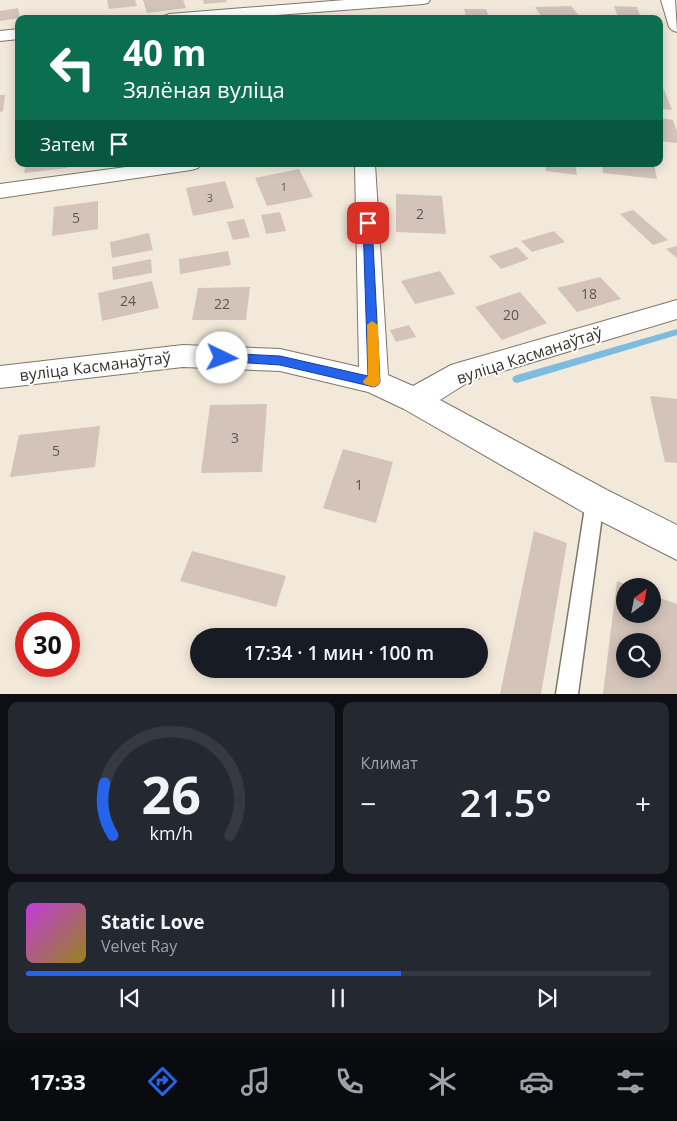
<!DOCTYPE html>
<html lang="ru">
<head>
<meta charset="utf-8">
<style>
	body { margin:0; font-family:"Open Sans",sans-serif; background:#242831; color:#f1f3f6; height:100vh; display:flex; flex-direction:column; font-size:19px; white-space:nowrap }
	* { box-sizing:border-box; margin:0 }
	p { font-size:16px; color:#9ea1a6 }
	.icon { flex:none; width:28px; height:28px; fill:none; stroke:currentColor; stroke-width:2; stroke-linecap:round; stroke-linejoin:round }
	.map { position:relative; height:694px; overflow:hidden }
	.details { display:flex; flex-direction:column; gap:8px; padding:8px; background:#0d0f14; flex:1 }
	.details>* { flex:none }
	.hud { position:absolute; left:15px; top:15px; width:648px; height:152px; border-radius:10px; box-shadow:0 2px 12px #0003; background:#0b6e4f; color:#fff; overflow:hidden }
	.needle { width:32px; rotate:32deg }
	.fabs { position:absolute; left:616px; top:578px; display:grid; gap:10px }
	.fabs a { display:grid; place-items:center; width:45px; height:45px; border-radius:50%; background:#171b24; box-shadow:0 2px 12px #0003; font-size:25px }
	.speed { position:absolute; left:15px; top:612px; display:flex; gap:10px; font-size:25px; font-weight:700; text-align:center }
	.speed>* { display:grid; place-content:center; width:65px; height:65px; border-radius:50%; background:#171b24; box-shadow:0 2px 12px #0003; line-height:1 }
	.speed .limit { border:8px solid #d22; background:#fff; color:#111 }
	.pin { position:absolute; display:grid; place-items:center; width:42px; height:42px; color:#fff; margin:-21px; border-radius:10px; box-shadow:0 2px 8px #0006 }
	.me { position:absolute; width:55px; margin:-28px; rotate:93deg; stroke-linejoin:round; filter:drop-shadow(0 0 4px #0008) }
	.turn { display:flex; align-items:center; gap:18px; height:105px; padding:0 25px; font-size:22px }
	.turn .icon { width:65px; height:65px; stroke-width:2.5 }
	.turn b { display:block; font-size:35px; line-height:42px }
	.then { display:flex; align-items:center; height:48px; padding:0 25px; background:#0003; gap:10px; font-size:19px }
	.big { font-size:38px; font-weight:600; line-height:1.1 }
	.details .card { flex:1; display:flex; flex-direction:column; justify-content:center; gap:8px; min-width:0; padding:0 18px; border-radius:10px; background:#242831 }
	.details .dial { align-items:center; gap:0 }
	.dial svg { height:130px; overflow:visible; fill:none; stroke:#363941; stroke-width:7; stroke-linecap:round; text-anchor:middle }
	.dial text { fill:#f1f3f6; stroke:none }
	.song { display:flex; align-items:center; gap:15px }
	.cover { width:60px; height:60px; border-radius:8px; background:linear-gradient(135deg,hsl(290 70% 55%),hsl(50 70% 35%)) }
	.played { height:5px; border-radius:2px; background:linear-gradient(90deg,#2563eb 60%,#363941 60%) }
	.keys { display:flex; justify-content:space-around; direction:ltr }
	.heat { display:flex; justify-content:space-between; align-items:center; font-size:28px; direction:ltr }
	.details .tiles { flex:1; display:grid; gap:8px; grid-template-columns:1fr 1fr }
	.card:last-child { grid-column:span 2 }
	.trip { position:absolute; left:190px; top:628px; width:298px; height:50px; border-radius:25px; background:#171b24; box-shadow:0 2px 12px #0003; font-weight:600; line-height:50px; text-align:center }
	.menu { display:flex; height:80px; justify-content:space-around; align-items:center; background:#090b0e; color:#9ea1a6 }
	.menu .icon { width:35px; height:35px }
	.menu .selected { color:#2563eb }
	.menu b { font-size:22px; color:#f1f3f6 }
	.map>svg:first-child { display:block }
</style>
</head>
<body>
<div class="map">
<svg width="677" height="694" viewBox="0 0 677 694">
	<rect width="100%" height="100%" fill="#f2e9da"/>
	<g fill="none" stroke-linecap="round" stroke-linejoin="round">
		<!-- stream -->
		<path fill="#7dbbdf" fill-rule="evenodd" d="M 677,329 L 677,335 L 517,383 L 514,382 L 512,379 L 514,376 L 517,375 Z"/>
	</g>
	<!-- building -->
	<path fill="#d3c3b9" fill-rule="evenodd" d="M 107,0 L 135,0 L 137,6 L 109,9 Z
		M 143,0 L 183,0 L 186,8 L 147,13 Z
		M 203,0 L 226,0 L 227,2 L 204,4 Z
		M 571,6 L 581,18 L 543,19 L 535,7 Z
		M 614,6 L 637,7 L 641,19 L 619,19 Z
		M 18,8 L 20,18 L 0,21 L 0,11 Z
		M 464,9 L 486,9 L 490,19 L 467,19 Z
		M 659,89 L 664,89 L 672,110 L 659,109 Z
		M 0,95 L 5,95 L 3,111 L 0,112 Z
		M 659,118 L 673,120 L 677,131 L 677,143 L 659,141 Z
		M 26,164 L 67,164 L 67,168 L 24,173 Z
		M 545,164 L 575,164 L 577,175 L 546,171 Z
		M 602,164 L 654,164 L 657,179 L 603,173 Z
		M 299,169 L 313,197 L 267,206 L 255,178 Z
		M 225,181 L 234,208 L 193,216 L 186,188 Z
		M 396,194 L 442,196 L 446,234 L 396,232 Z
		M 98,201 L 98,229 L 52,236 L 54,207 Z
		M 633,210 L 668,240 L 653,245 L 620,214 Z
		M 280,212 L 286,231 L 266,234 L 261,215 Z
		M 244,219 L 250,237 L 233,240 L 227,222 Z
		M 554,231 L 565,242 L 532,252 L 521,241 Z
		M 149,233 L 153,250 L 112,258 L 110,242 Z
		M 677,246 L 677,258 L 666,249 Z
		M 517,247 L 529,259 L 501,269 L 489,256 Z
		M 228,251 L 231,265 L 180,274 L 179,259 Z
		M 151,259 L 152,273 L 113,280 L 112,267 Z
		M 440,271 L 455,294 L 415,304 L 401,281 Z
		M 600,277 L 621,299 L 577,312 L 557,288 Z
		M 152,281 L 159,308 L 102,321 L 98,293 Z
		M 250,287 L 246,320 L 192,320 L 198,288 Z
		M 520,292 L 547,323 L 502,340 L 475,307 Z
		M 409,325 L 416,337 L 396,342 L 390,330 Z
		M 650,396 L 677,399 L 677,463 L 665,462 Z
		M 267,404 L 262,472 L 201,473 L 210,405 Z
		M 100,426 L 95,467 L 10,477 L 19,435 Z
		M 343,449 L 393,462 L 376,523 L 323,508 Z
		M 534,531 L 567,543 L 541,694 L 500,694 Z
		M 192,551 L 286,576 L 276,607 L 180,581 Z
		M 617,581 L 629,586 L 625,586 L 625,614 L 652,614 L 652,595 L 677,604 L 677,694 L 603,694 ZM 625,641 L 652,641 L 652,669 L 625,669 Z"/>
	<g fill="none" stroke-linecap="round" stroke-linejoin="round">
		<defs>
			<path id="service" d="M 595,493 L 601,495 L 604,501 L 578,694 L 556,694 L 586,501 L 589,495 Z"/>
			<path id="minor" d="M 345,0 L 430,0 L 428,3 L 423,4 L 226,19 L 162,19 L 164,16 L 169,14 Z
				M 661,0 L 675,0 L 677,32 L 672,30 L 669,27 Z
				M 19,29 L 19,39 L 0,41 L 0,31 Z
				M 148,164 L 201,164 L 198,168 L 191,170 L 0,198 L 0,184 Z
				M 355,164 L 375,164 L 388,375 L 413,386 L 451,365 L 461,362 L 677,300 L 677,319 L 470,381 L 440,400 L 607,490 L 677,525 L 677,560 L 583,512 L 404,409 L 368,392 L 280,371 L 183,367 L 0,388 L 0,366 L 183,345 L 280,349 L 359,367 Z"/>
		</defs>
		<!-- service casing -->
		<use href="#service" stroke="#7e7769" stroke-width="3"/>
		<!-- minor casing -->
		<use href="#minor" stroke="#7e7769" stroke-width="2"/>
		<!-- service -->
		<use href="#service" fill="#fff" fill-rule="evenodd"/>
		<!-- minor -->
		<use href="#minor" fill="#fff" fill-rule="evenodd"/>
	</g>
	<!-- route -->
	<path fill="#2563eb" stroke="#184099" d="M 368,220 L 372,223 L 380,382 L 378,385 L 374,387 L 280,365 L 218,361 L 216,358 L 218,354 L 222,353 L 280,356 L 368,376 L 363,223 Z"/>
	<!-- slow -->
	<path fill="#f59e0b" d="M 372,321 L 378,325 L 380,382 L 378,385 L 374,387 L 364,384 L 363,381 L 368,376 L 367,325 Z"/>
	<g text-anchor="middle" stroke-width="4" stroke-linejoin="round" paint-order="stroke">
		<!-- far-number labels -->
		<g font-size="11" fill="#5d5750">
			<text x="284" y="191">1</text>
			<text x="210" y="202">3</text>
		</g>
		<!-- number labels -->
		<g font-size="14" fill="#5d5750">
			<text x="420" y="219">2</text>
			<text x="76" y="223">5</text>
			<text x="589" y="299">18</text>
			<text x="128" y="306">24</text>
			<text x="222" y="309">22</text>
			<text x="511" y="320">20</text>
			<text x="235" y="443">3</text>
			<text x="56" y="456">5</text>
			<text x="359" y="490">1</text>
		</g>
		<!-- street labels -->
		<g font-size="16" fill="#36332d" stroke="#fff">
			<text transform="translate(529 355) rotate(-18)" y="6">вуліца Касманаўтаў</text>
			<text transform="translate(95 366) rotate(-7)" y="6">вуліца Касманаўтаў</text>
		</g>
	</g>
</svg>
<div class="fabs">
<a><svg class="needle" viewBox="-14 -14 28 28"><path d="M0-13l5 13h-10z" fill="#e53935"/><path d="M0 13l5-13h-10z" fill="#9ea1a6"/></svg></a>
<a><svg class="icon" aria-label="search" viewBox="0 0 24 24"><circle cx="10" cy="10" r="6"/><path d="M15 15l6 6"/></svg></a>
</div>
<div class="speed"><div class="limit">30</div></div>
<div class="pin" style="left:368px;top:223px;background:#d93025"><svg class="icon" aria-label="arrive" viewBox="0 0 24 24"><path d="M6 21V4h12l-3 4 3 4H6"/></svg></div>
<svg class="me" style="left:222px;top:358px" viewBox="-20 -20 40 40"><circle r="19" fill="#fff"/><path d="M0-13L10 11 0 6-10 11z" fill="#2563eb"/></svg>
<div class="trip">17:34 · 1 мин · 100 m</div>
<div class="hud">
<div class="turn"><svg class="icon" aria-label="left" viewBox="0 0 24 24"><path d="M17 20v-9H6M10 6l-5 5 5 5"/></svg><div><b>40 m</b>Зялёная вуліца</div></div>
<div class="then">Затем<svg class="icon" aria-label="arrive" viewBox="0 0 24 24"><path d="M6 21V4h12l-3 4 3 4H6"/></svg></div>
</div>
</div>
<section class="details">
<div class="tiles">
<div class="card dial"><svg viewBox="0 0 100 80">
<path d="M14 69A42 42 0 1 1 86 69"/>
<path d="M14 69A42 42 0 0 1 9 37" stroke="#2563eb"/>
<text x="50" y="56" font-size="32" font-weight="700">26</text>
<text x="50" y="72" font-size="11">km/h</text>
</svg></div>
<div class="card"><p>Климат</p>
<div class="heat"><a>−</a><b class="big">21.5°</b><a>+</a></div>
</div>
<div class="card">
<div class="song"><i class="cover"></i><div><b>Static Love</b><p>Velvet Ray</p></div></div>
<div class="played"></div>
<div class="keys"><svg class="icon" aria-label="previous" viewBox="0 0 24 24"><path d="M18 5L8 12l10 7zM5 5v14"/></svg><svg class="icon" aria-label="pause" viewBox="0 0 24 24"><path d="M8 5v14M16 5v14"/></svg><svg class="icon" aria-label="next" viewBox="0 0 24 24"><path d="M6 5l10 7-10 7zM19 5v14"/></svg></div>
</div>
</div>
</section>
<nav class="menu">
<b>17:33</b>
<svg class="icon selected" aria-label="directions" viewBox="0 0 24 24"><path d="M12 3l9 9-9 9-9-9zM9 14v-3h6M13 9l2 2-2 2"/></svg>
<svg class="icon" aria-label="music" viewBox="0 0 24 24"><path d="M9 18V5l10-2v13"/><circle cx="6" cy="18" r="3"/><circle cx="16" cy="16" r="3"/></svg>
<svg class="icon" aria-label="phone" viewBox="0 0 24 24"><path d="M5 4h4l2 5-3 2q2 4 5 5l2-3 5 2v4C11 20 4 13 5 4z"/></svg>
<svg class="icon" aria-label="climate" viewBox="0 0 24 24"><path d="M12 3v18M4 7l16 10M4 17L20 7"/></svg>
<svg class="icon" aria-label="car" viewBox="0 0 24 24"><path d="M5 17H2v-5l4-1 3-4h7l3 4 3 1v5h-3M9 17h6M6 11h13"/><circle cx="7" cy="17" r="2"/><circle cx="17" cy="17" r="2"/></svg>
<svg class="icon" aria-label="filters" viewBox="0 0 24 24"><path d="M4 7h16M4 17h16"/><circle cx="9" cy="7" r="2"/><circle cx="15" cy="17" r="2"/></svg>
</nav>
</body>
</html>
